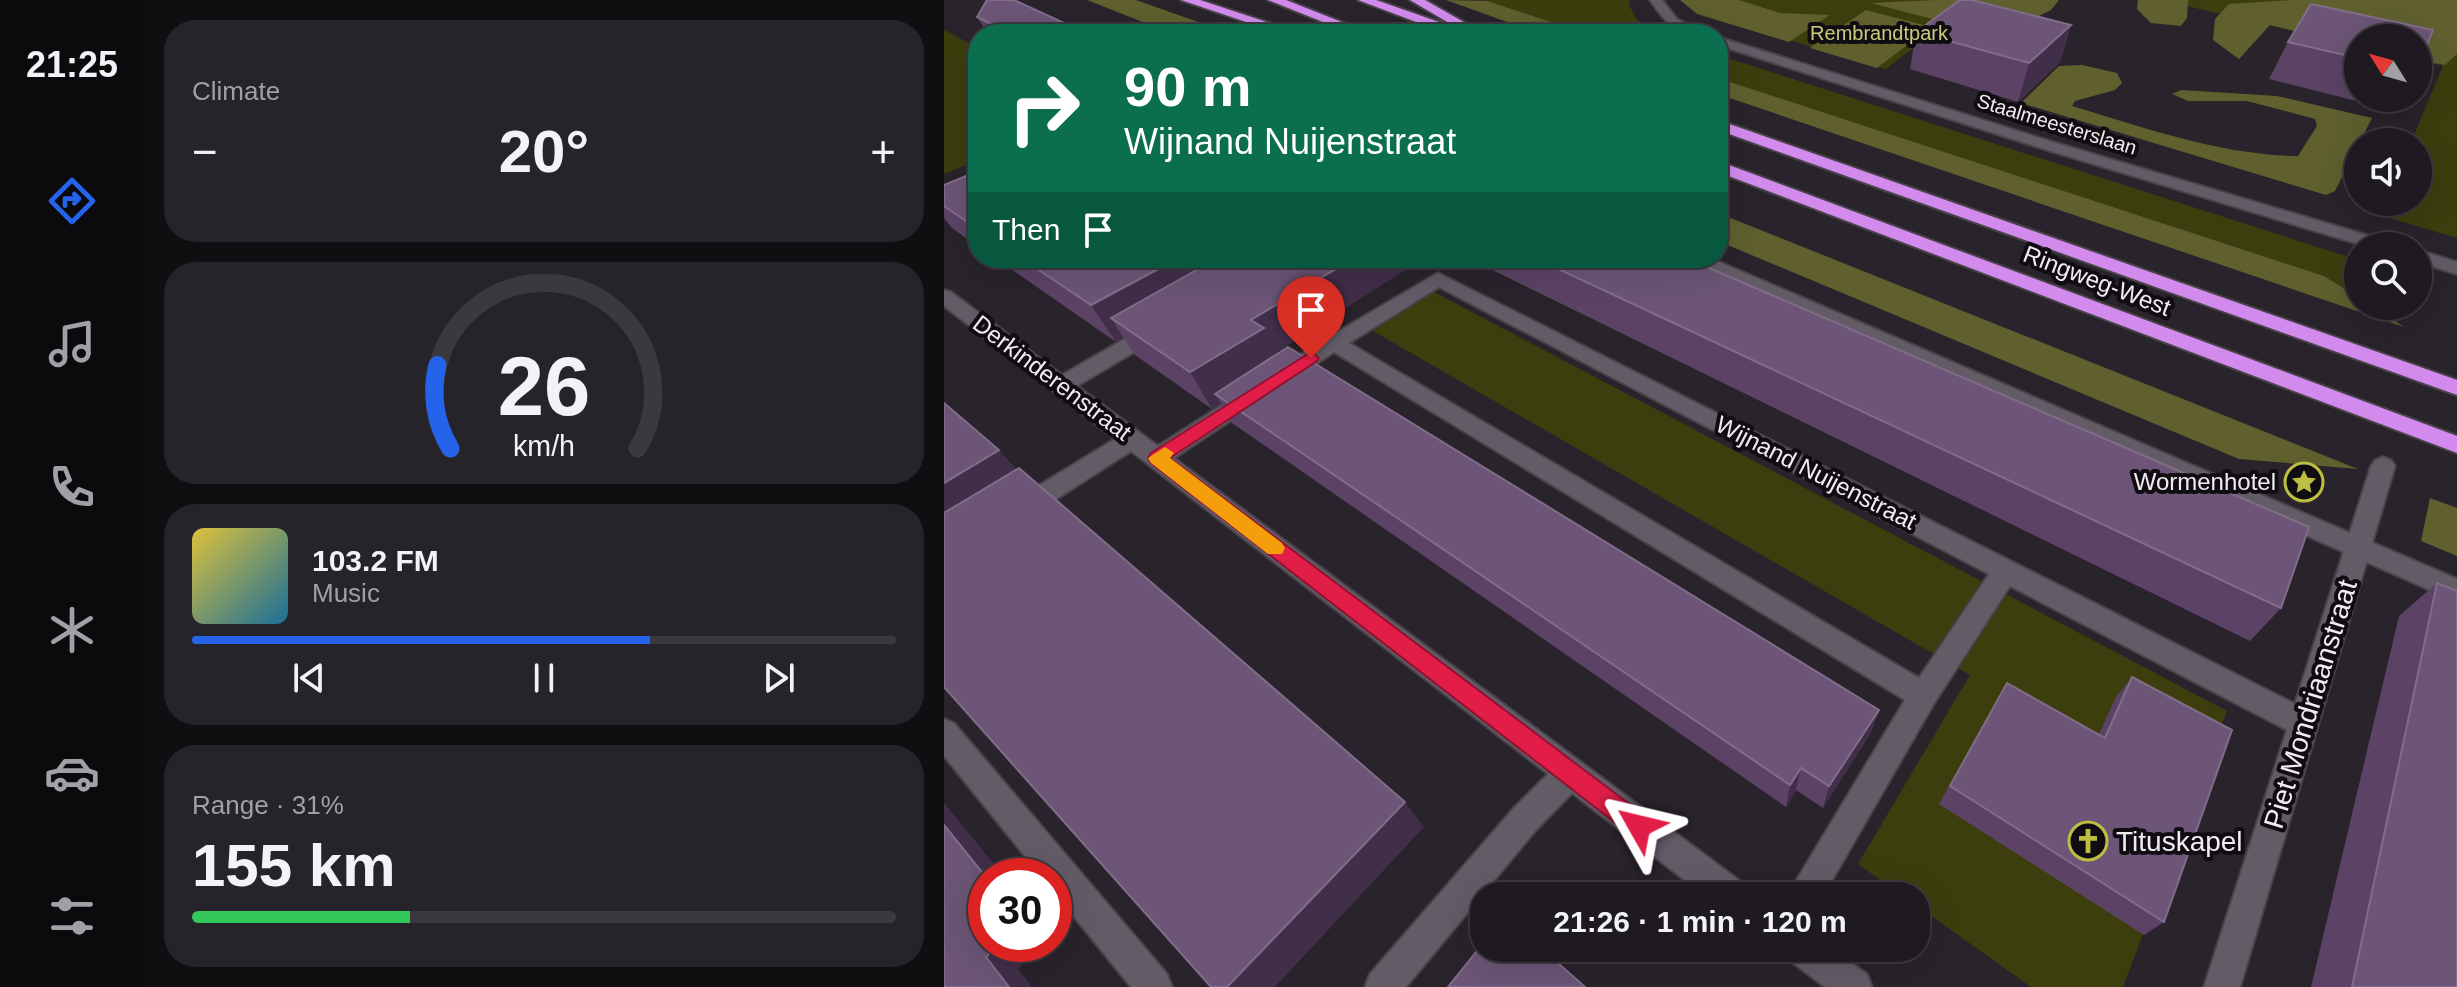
<!DOCTYPE html>
<html lang="en">
<head>
<meta charset="utf-8">
<style>
	body { margin:0; font-family:Helvetica,sans-serif; background:#27232a; color:#f1f3f6; height:100vh; display:flex; flex-direction:column; font-size:30px; white-space:nowrap }
	* { box-sizing:border-box; margin:0 }
	p { font-size:26px; color:#a1a1a5 }
	.icon { flex:none; width:44px; height:44px; fill:none; stroke:currentColor; stroke-width:2; stroke-linecap:round; stroke-linejoin:round }
	.map { position:relative; flex:1; overflow:hidden }
	.panel { display:flex; flex-direction:column; gap:20px; padding:20px; background:#110e12; width:800px }
	.panel>* { flex:none }
	.banner { position:absolute; left:24px; top:24px; width:760px; height:244px; border-radius:32px; box-shadow:0 8px 32px #0002,0 0 0 2px #3c383f; background:#0b6e4f; color:#fff; overflow:hidden }
	.needle { width:52px; rotate:307deg }
	.fabs { position:absolute; left:1400px; top:24px; display:grid; gap:16px }
	.fabs a { display:grid; place-items:center; width:88px; height:88px; border-radius:50%; background:#1f1a21; box-shadow:0 8px 32px #0002,0 0 0 2px #3c383f; font-size:40px }
	.speed { position:absolute; left:24px; top:858px; display:flex; gap:16px; font-size:40px; font-weight:700; text-align:center }
	.speed>* { display:grid; place-content:center; width:104px; height:104px; border-radius:50%; background:#1f1a21; box-shadow:0 8px 32px #0002,0 0 0 2px #3c383f; line-height:1 }
	.speed .limit { border:12px solid #d22; background:#fff; color:#111 }
	.pin { position:absolute; display:grid; place-items:center; width:68px; height:68px; color:#fff; margin:-82px -34px; border-radius:50% 50% 50% 0; rotate:-45deg; box-shadow:0 0 8px #0007 }
	.pin .icon { rotate:45deg }
	.me { position:absolute; width:88px; margin:-44px; rotate:307deg; stroke-linejoin:round; filter:drop-shadow(0 0 6px #0008) }
	.turn { display:flex; align-items:center; gap:28px; height:168px; padding:0 24px; font-size:36px }
	.turn .icon { width:104px; height:104px; stroke-width:2.5 }
	.turn b { display:block; font-size:56px; line-height:68px }
	.then { display:flex; align-items:center; height:76px; padding:0 24px; background:#0003; gap:16px; font-size:30px }
	.big { font-size:60px; font-weight:700; line-height:1.1 }
	.panel .tile { flex:1; display:flex; flex-direction:column; justify-content:center; gap:12px; min-width:0; padding:0 28px; border-radius:32px; background:#27232a }
	.panel .dial { align-items:center; gap:0 }
	.dial svg { height:208px; overflow:visible; fill:none; stroke:#3c383f; stroke-width:7; stroke-linecap:round; text-anchor:middle }
	.dial text { fill:#f1f3f6; stroke:none }
	.song { display:flex; align-items:center; gap:24px }
	.cover { width:96px; height:96px; border-radius:12px; background:linear-gradient(135deg,hsl(50 70% 55%),hsl(200 70% 35%)) }
	.played { height:8px; border-radius:4px; background:linear-gradient(90deg,#2563eb 65%,#3c383f 65%) }
	.keys { display:flex; justify-content:space-around; direction:ltr }
	.heat { display:flex; justify-content:space-between; align-items:center; font-size:44px; direction:ltr }
	.charge { height:12px; border-radius:6px; background:linear-gradient(90deg,#34c759 31%,#3c383f 0) }
	.trip { position:absolute; left:526px; top:882px; width:460px; height:80px; border-radius:32px; background:#1f1a21; box-shadow:0 8px 32px #0002,0 0 0 2px #3c383f; font-weight:700; line-height:80px; text-align:center }
	main { display:flex; flex:1; min-height:0 }
	.dock { display:flex; flex-direction:column; width:144px; justify-content:space-around; align-items:center; background:#0c0a0d; color:#a1a1a5 }
	.dock .icon { width:56px; height:56px }
	.dock .active { color:#2563eb }
	.dock b { font-size:36px; color:#f1f3f6 }
	.map>svg:first-child { display:block }
</style>
</head>
<body>
<main>
<nav class="dock">
<b>21:25</b>
<svg class="icon active" aria-label="directions" viewBox="0 0 24 24"><path d="M12 3l9 9-9 9-9-9zM9 14v-3h6M13 9l2 2-2 2"/></svg>
<svg class="icon" aria-label="music" viewBox="0 0 24 24"><path d="M9 18V5l10-2v13"/><circle cx="6" cy="18" r="3"/><circle cx="16" cy="16" r="3"/></svg>
<svg class="icon" aria-label="phone" viewBox="0 0 24 24"><path d="M5 4h4l2 5-3 2q2 4 5 5l2-3 5 2v4C11 20 4 13 5 4z"/></svg>
<svg class="icon" aria-label="climate" viewBox="0 0 24 24"><path d="M12 3v18M4 7l16 10M4 17L20 7"/></svg>
<svg class="icon" aria-label="car" viewBox="0 0 24 24"><path d="M5 17H2v-5l4-1 3-4h7l3 4 3 1v5h-3M9 17h6M6 11h13"/><circle cx="7" cy="17" r="2"/><circle cx="17" cy="17" r="2"/></svg>
<svg class="icon" aria-label="filters" viewBox="0 0 24 24"><path d="M4 7h16M4 17h16"/><circle cx="9" cy="7" r="2"/><circle cx="15" cy="17" r="2"/></svg>
</nav>
<section class="panel">
<div class="tile"><p>Climate</p>
<div class="heat"><a>−</a><b class="big">20°</b><a>+</a></div>
</div>
<div class="tile dial"><svg viewBox="0 0 100 80">
<path d="M14 69A42 42 0 1 1 86 69"/>
<path d="M14 69A42 42 0 0 1 9 37" stroke="#2563eb"/>
<text x="50" y="56" font-size="32" font-weight="700">26</text>
<text x="50" y="72" font-size="11">km/h</text>
</svg></div>
<div class="tile">
<div class="song"><i class="cover"></i><div><b>103.2 FM</b><p>Music</p></div></div>
<div class="played"></div>
<div class="keys"><svg class="icon" aria-label="previous" viewBox="0 0 24 24"><path d="M18 5L8 12l10 7zM5 5v14"/></svg><svg class="icon" aria-label="pause" viewBox="0 0 24 24"><path d="M8 5v14M16 5v14"/></svg><svg class="icon" aria-label="next" viewBox="0 0 24 24"><path d="M6 5l10 7-10 7zM19 5v14"/></svg></div>
</div>
<div class="tile"><p>Range · 31%</p><b class="big">155 km</b><div class="charge"></div></div>
</section>
<div class="map">
<svg width="1513" height="987" viewBox="0 0 1513 987">
	<rect width="100%" height="100%" fill="#29232c"/>
	<!-- green -->
	<path fill="#3d3e0e" d="M 533,0 L 686,0 L 685,5 L 693,20 L 715,34 L 643,34 L 544,1 Z
		M 744,0 L 1113,0 L 1066,40 L 1001,23 L 942,69 L 755,13 Z
		M 1217,0 L 1513,0 L 1513,238 L 1436,215 L 1442,202 L 1474,202 L 1474,142 L 1467,142 L 1499,66 L 1474,59 L 1474,38 L 1414,38 L 1414,46 Z
		M 0,30 L 34,48 L 34,160 L 0,174 Z
		M 774,55 L 1414,260 L 1414,297 L 1380,276 L 774,78 Z
		M 488,291 L 1283,711 L 1179,987 L 1087,987 L 972,905 L 972,896 L 959,896 L 914,864 L 1026,675 L 429,331 Z"/>
	<!-- forest -->
	<path fill="#5f602e" d="M 143,0 L 192,0 L 288,34 L 229,34 Z
		M 502,0 L 544,1 L 643,34 L 597,34 Z
		M 736,0 L 795,0 L 836,13 L 886,15 L 845,42 L 753,14 Z
		M 992,0 L 1115,0 L 1107,10 L 1053,36 L 927,3 Z
		M 1194,0 L 1244,0 L 1243,18 L 1237,26 L 1207,23 L 1193,9 Z
		M 1349,0 L 1513,0 L 1513,54 L 1501,65 L 1474,60 L 1474,38 L 1414,38 L 1414,46 L 1326,25 L 1295,59 L 1269,40 L 1271,19 L 1285,4 Z
		M 922,10 L 987,27 L 933,68 L 866,48 Z
		M 1138,65 L 1173,73 L 1178,83 L 1171,90 L 1131,101 L 1128,106 C 1202,128 1276,155 1354,156 L 1373,126 L 1371,119 L 1303,101 L 1244,101 L 1228,94 L 1237,90 L 1333,96 L 1428,118 L 1391,191 L 1382,195 L 1077,103 L 1115,66 Z
		M 774,78 L 1380,276 L 1414,297 L 1414,306 L 1428,306 L 1460,327 L 774,94 Z
		M 774,213 L 1414,469 L 1295,459 L 774,241 Z
		M 1486,498 L 1513,508 L 1513,556 L 1477,541 Z"/>
	<g fill="none" stroke-linecap="round" stroke-linejoin="round">
		<defs>
			<path id="lane" d="M 741,258 L 766,258 L 1513,579 L 1513,602 L 743,262 Z"/>
			<path id="street" d="M 706,0 L 718,0 L 733,19 L 763,34 C 731,34 723,25 706,0 Z
				M 774,37 L 1112,143 L 1446,242 L 1449,246 L 1421,246 L 1100,149 L 774,45 Z
				M 1474,250 L 1513,262 L 1513,274 L 1474,262 Z
				M 494,273 L 1351,704 L 1427,466 L 1431,460 L 1439,457 L 1447,460 L 1451,466 L 1296,987 L 1260,987 L 1343,730 L 1066,586 L 989,705 L 879,896 L 843,896 L 961,700 L 390,352 L 230,458 L 800,884 L 805,896 L 761,896 L 628,793 L 591,831 L 462,987 L 421,987 L 426,974 L 569,809 L 604,774 L 187,451 L 86,516 L 77,518 L 68,516 L 65,509 L 68,502 L 171,439 L 0,306 L 0,290 L 7,292 L 118,375 L 203,326 L 217,326 L 220,331 L 217,336 L 133,386 L 214,446 L 383,338 ZM 495,287 L 1045,574 L 975,678 L 405,343 Z
				M 0,719 L 10,723 L 223,974 L 228,987 L 187,987 L 110,892 L 110,876 L 97,876 L 0,756 Z
				M 840,948 L 886,948 L 923,974 L 928,987 L 881,987 L 845,960 Z"/>
			<path id="highway" d="M 237,0 L 256,0 L 359,34 L 338,34 Z
				M 324,0 L 342,0 L 428,34 L 409,34 Z
				M 414,0 L 432,0 L 515,29 L 466,0 L 481,0 L 541,34 L 504,34 Z
				M 774,120 L 1513,380 L 1513,395 L 774,130 Z
				M 774,161 L 1513,436 L 1513,453 L 774,172 Z"/>
		</defs>
		<!-- lane casing -->
		<use href="#lane" stroke="#484249" stroke-width="4"/>
		<!-- street casing -->
		<use href="#street" stroke="#484249" stroke-width="4"/>
		<!-- highway casing -->
		<use href="#highway" stroke="#484249" stroke-width="4"/>
		<!-- lane -->
		<use href="#lane" fill="#635c67" fill-rule="evenodd"/>
		<!-- street -->
		<use href="#street" fill="#635c67" fill-rule="evenodd"/>
		<!-- highway -->
		<use href="#highway" fill="#d28bed" fill-rule="evenodd"/>
	</g>
	<!-- wall -->
	<path fill="#5c4366" d="M 33,17 L 144,34 L 44,34 Z
		M 1127,25 L 1116,62 L 1074,102 L 966,69 L 972,32 Z
		M 1414,38 L 1414,98 L 1456,98 L 1448,110 L 1325,79 L 1344,42 Z
		M 34,171 L 34,247 L 8,228 L 0,218 L 0,185 Z
		M 51,258 L 480,258 L 332,352 L 333,354 L 935,710 L 926,734 L 879,808 L 852,790 L 842,807 L 288,423 L 277,403 L 268,409 L 191,355 L 179,337 L 172,342 Z
		M 524,258 L 742,258 L 1337,608 L 1306,641 Z
		M 1493,583 L 1513,987 L 1367,987 L 1455,616 Z
		M 1188,677 L 1220,922 L 1200,935 L 995,804 L 1063,683 L 1155,734 L 1172,697 Z"/>
	<!-- shaded-wall -->
	<path fill="#412e49" d="M 1127,25 L 1116,62 L 1074,102 L 1085,63 Z
		M 235,258 L 319,258 L 167,318 L 179,337 L 172,342 L 147,305 Z
		M 410,258 L 480,258 L 332,352 L 338,365 L 271,394 L 277,403 L 268,409 L 246,372 L 307,320 Z
		M 55,450 L 88,486 L 0,540 L 0,483 Z
		M 935,710 L 926,734 L 879,808 L 885,786 Z
		M 857,768 L 852,790 L 842,807 L 846,785 Z
		M 461,802 L 480,827 L 331,987 L 283,987 Z
		M 0,803 L 60,876 L 42,876 L 42,877 L 0,825 Z
		M 56,944 L 101,944 L 74,969 L 88,987 L 65,987 L 42,957 Z"/>
	<!-- building -->
	<path fill="#6c5576" stroke="#816d89" stroke-width="2" d="M 43,0 L 70,0 L 144,34 L 68,34 L 33,17 Z
		M 1016,0 L 1028,0 L 1127,25 L 1085,63 L 972,32 Z
		M 1367,4 L 1489,30 L 1474,67 L 1474,38 L 1414,38 L 1414,58 L 1344,42 Z
		M 34,171 L 34,229 L 0,206 L 0,185 Z
		M 77,258 L 235,258 L 147,305 Z
		M 274,258 L 410,258 L 307,320 L 320,328 L 246,372 L 167,318 Z
		M 591,258 L 742,258 L 1365,527 L 1337,608 Z
		M 344,347 L 935,710 L 885,786 L 857,768 L 846,785 L 271,394 Z
		M 0,403 L 55,450 L 0,483 Z
		M 75,468 L 461,802 L 283,987 L 267,987 L 0,687 L 0,513 Z
		M 1493,583 L 1513,591 L 1513,987 L 1408,987 Z
		M 1188,677 L 1288,730 L 1220,922 L 1006,786 L 1063,683 L 1161,738 Z
		M 0,825 L 42,877 L 42,944 L 56,944 L 42,957 L 65,987 L 0,987 Z
		M 540,942 L 540,948 L 597,948 L 641,987 L 504,987 Z"/>
	<!-- route -->
	<path fill="#e11d48" stroke="#92132f" stroke-width="2" d="M 367,352 L 375,358 L 373,361 L 226,458 L 704,818 L 707,826 L 704,835 L 695,838 L 687,835 L 207,463 L 204,458 L 207,453 Z"/>
	<!-- slow -->
	<path fill="#f59e0b" d="M 221,447 L 230,453 L 226,458 L 338,543 L 341,548 L 338,554 L 324,554 L 207,463 L 204,458 Z"/>
	<!-- icons -->
	<defs>
		<symbol id="sight-ring" viewBox="-11 -11 22 22"><circle r="9.5" fill="#100d12" stroke="#bebf42" stroke-width="1.5"/><path d="M0-6L1.8-2.2L6-1.7L2.9 1.2L3.7 5.4L0 3.3L-3.7 5.4L-2.9 1.2L-6-1.7L-1.8-2.2Z" fill="#bebf42"/></symbol>
		<symbol id="church-ring" viewBox="-11 -11 22 22"><circle r="9.5" fill="#100d12" stroke="#bebf42" stroke-width="1.5"/><path d="M-1.2-6h2.4v3.5h3.3v2.4h-3.3V6h-2.4V-.1h-3.3v-2.4h3.3Z" fill="#bebf42"/></symbol>
	</defs>
	<g fill-rule="evenodd">
		<use href="#sight-ring" x="1338" y="460" width="44" height="44"/>
		<use href="#church-ring" x="1122" y="819" width="44" height="44"/>
	</g>
	<g text-anchor="middle" stroke-width="8" stroke-linejoin="round" paint-order="stroke">
		<!-- far-park labels -->
		<g font-size="20" fill="#c9cb7c" stroke="#100d12">
			<text x="935" y="40">Rembrandtpark</text>
		</g>
		<!-- far-street labels -->
		<g font-size="20" fill="#f1ecf2" stroke="#100d12">
			<text transform="translate(1113 124) rotate(17)" y="7">Staalmeesterslaan</text>
		</g>
		<!-- street labels -->
		<g font-size="24" fill="#f1ecf2" stroke="#100d12">
			<text transform="translate(1153 281) rotate(21)" y="8">Ringweg-West</text>
			<text transform="translate(108 378) rotate(37)" y="8">Derkinderenstraat</text>
			<text transform="translate(872 473) rotate(27)" y="8">Wijnand Nuijenstraat</text>
		</g>
		<!-- poi labels -->
		<g font-size="24" fill="#f1ecf2" stroke="#100d12" text-anchor="end">
			<text x="1332" y="490">Wormenhotel</text>
		</g>
		<!-- near-street labels -->
		<g font-size="28" fill="#f1ecf2" stroke="#100d12">
			<text transform="translate(1366 704) rotate(-73)" y="10">Piet Mondriaanstraat</text>
		</g>
		<!-- near-poi labels -->
		<g font-size="28" fill="#f1ecf2" stroke="#100d12" text-anchor="start">
			<text x="1172" y="851">Tituskapel</text>
		</g>
	</g>
</svg>
<div class="fabs">
<a><svg class="needle" viewBox="-14 -14 28 28"><path d="M0-13l5 13h-10z" fill="#e53935"/><path d="M0 13l5-13h-10z" fill="#a1a1a5"/></svg></a>
<a><svg class="icon" aria-label="sound" viewBox="0 0 24 24"><path d="M4 9h4l5-4v14l-5-4H4zM17 9q2 3 0 6"/></svg></a>
<a><svg class="icon" aria-label="search" viewBox="0 0 24 24"><circle cx="10" cy="10" r="6"/><path d="M15 15l6 6"/></svg></a>
</div>
<div class="speed"><div class="limit">30</div></div>
<div class="pin" style="left:367px;top:358px;background:#d93025"><svg class="icon" aria-label="arrive" viewBox="0 0 24 24"><path d="M6 21V4h12l-3 4 3 4H6"/></svg></div>
<svg class="me" style="left:695px;top:826px" viewBox="-20 -20 40 40"><path d="M0-17L14 15 0 8-14 15z" fill="#e11d48" stroke="#fff" stroke-width="4"/></svg>
<div class="trip">21:26 · 1 min · 120 m</div>
<div class="banner">
<div class="turn"><svg class="icon" aria-label="right" viewBox="0 0 24 24"><path d="M7 20v-9h11M14 6l5 5-5 5"/></svg><div><b>90 m</b>Wijnand Nuijenstraat</div></div>
<div class="then">Then<svg class="icon" aria-label="arrive" viewBox="0 0 24 24"><path d="M6 21V4h12l-3 4 3 4H6"/></svg></div>
</div>
</div>
</main>
</body>
</html>
